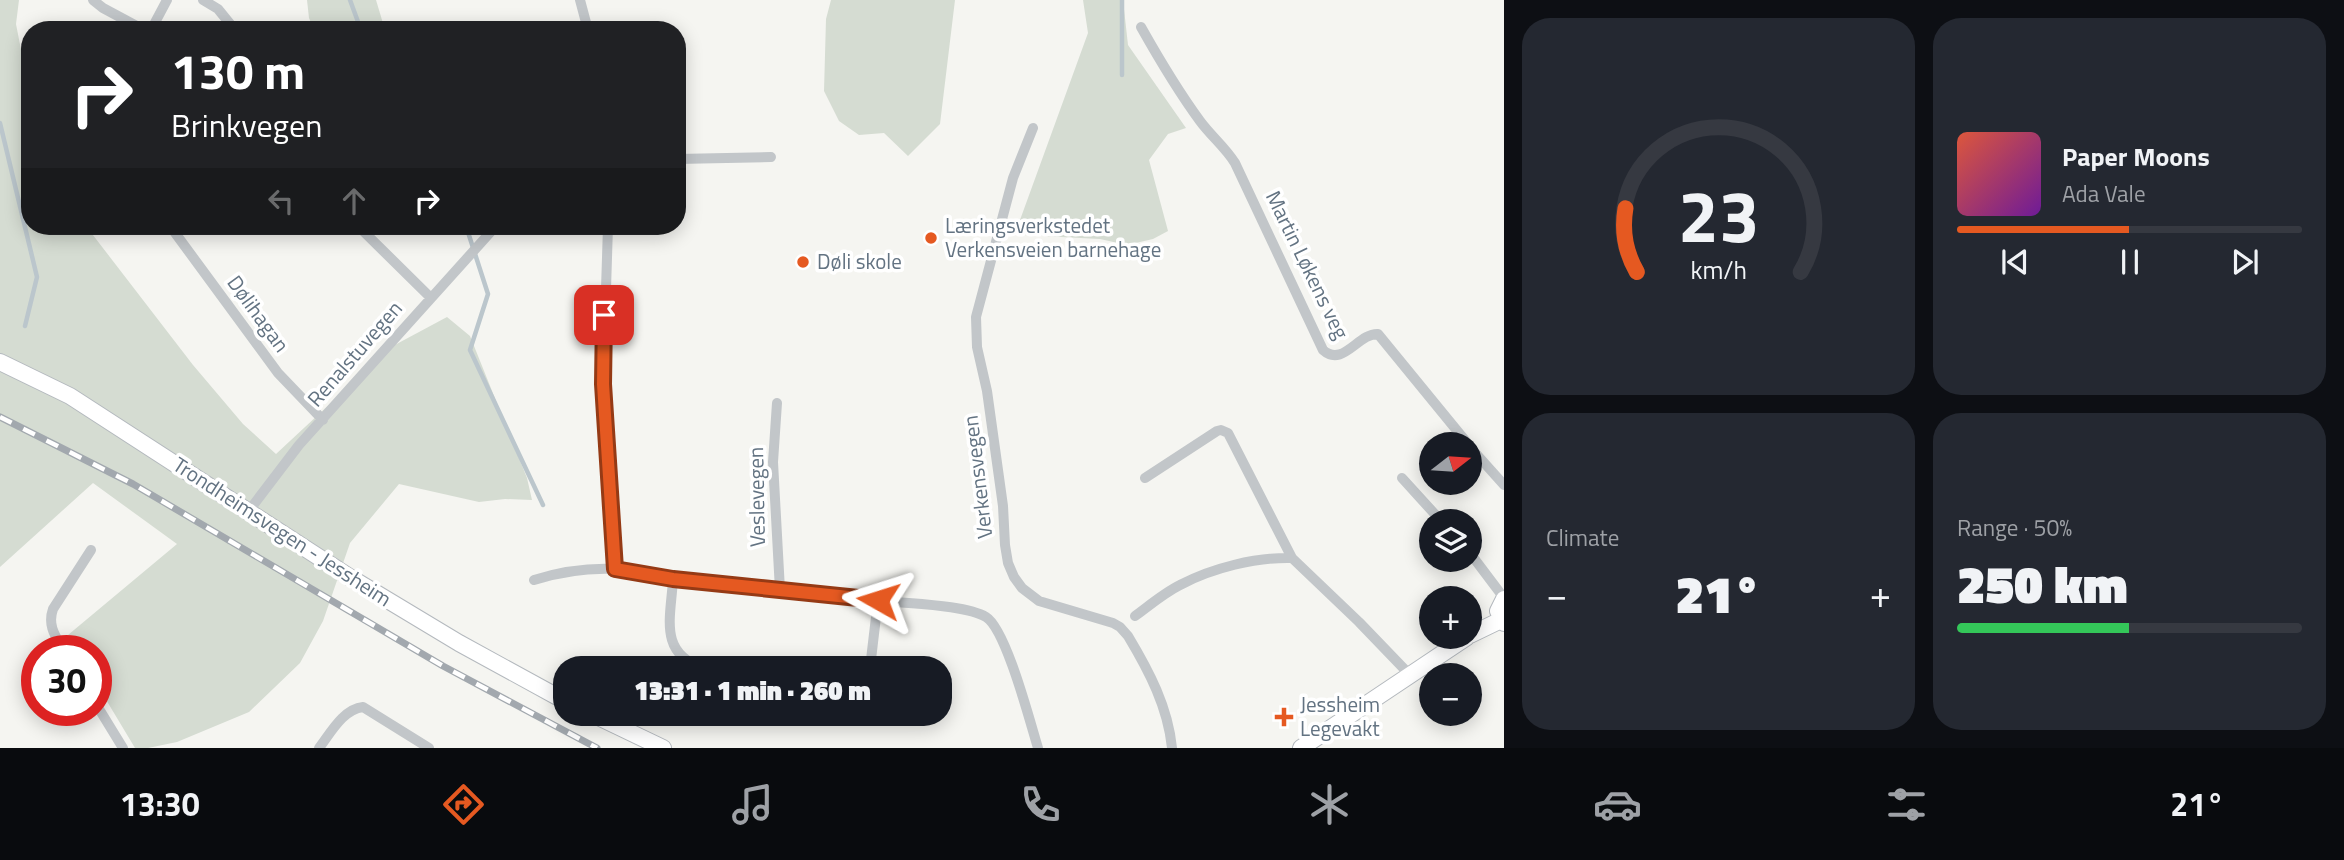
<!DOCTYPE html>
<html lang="en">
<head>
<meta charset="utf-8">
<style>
	body { margin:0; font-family:"Titillium Web",sans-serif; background:#242831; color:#f1f3f6; height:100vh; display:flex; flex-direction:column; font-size:26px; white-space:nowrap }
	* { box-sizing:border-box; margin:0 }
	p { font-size:23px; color:#9ea1a6 }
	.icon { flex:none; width:38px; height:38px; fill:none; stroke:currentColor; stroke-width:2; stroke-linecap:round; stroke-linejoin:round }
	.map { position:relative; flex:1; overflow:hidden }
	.sheet { display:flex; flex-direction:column; gap:18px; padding:18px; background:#0d0f14; width:840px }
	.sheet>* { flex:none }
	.hud { position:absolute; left:21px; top:21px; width:665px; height:214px; border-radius:28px; box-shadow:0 4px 18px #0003; background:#202124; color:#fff; overflow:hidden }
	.needle { width:46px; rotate:73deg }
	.tools { position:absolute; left:1419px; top:432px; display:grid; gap:14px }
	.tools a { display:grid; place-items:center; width:63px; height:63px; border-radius:50%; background:#171b24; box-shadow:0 4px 18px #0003; font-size:35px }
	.speed { position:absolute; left:21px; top:635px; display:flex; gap:14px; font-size:35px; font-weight:700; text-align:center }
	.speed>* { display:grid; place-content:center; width:91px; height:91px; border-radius:50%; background:#171b24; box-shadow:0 4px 18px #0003; line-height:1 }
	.speed .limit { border:10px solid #d22; background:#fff; color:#111 }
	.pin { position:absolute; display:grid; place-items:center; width:60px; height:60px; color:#fff; margin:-30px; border-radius:14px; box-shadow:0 4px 10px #0006 }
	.me { position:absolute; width:77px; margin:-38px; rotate:276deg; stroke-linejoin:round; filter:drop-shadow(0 0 5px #0008) }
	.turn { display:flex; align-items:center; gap:24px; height:147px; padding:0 35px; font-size:32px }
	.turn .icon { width:91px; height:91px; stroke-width:2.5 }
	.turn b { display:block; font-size:49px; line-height:60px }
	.lanes { display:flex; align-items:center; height:66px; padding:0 35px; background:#0003; justify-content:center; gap:35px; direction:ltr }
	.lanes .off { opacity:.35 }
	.big { font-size:52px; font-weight:800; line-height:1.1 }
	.sheet .widget { flex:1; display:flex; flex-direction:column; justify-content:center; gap:10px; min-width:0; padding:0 24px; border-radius:28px; background:#242831 }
	.sheet .dial { align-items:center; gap:0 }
	.dial svg { height:182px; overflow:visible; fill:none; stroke:#363941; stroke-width:7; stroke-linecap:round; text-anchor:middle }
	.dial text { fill:#f1f3f6; stroke:none }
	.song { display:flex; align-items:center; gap:21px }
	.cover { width:84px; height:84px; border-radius:10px; background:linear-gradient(135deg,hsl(10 70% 55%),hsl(280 70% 35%)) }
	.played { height:7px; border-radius:4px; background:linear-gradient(90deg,#e55921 50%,#363941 50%) }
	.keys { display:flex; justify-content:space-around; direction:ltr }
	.heat { display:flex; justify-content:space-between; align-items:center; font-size:38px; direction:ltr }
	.charge { height:10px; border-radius:5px; background:linear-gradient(90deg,#34c759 50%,#363941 0) }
	.sheet .tiles { flex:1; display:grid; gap:18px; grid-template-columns:repeat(2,1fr) }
	.trip { position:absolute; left:553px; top:656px; width:399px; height:70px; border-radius:28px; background:#171b24; box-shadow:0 4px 18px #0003; font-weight:800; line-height:70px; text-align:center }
	.tabs { display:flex; height:112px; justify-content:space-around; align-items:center; background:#090b0e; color:#9ea1a6 }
	.tabs .icon { width:49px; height:49px }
	.tabs .active { color:#e55921 }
	.tabs b { font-size:32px; color:#f1f3f6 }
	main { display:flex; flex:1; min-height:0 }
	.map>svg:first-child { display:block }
</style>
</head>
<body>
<main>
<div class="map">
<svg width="1504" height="748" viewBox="0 0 1504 748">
	<rect width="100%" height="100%" fill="#f5f5f1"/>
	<!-- green -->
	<path fill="#d5dcd2" d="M 0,0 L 19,0 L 16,24 L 30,96 L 30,226 L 86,226 L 193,365 L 243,424 L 276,454 L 391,347 L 447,317 L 470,336 L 527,478 L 532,500 L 505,499 L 479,502 L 399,484 L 350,543 L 323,621 L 300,663 L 249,712 L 177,742 L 148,748 L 135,748 L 96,683 L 96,651 L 77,651 L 68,635 L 177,544 L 93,483 L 0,567 Z
		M 307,0 L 376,0 L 385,30 L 314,30 L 309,18 Z
		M 831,0 L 955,0 L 940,124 L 908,156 L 884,133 L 859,135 L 839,121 L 824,91 L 826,19 Z
		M 1083,0 L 1123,0 L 1128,45 L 1186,128 L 1168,134 L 1149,160 L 1168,231 L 1153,239 L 1127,245 L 1100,239 L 1023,235 L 1016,231 L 1088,33 Z"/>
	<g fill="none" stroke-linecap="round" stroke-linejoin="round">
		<!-- stream -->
		<path stroke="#bbc6cc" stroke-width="4.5" d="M 350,0 L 361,30
			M 1122,75 L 1122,0
			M 0,123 L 37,277 L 25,326
			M 466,226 L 488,294 L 470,350 L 543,505"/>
		<defs>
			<path id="secondary" d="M 0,362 L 70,396 L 351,578 L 459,643 L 565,701
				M 1504,599 L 1498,611 L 1504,623
				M 1470,635 L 1501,620
				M 592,714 L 663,748
				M 1301,748 L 1467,637"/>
		</defs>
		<!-- secondary casing -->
		<use href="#secondary" stroke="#b4b9be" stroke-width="18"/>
		<!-- street -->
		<path stroke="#c2c6c9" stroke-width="10" d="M 93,0 L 103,8 L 144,30
			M 203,0 L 218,9 L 235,30
			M 580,0 L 588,30
			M 1141,27 C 1159,59 1178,91 1200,121 C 1211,136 1225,147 1235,163 L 1323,350 C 1343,368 1358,333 1378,334 L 1468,444
			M 151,30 L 167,0
			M 1033,128 L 1013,178 L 976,317 L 977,347 L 987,391 L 1003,506 L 1005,545 L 1008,563 L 1014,577 L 1022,588 L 1039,601 L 1113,623 L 1120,627 L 1128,636 C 1149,671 1168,707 1172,748
			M 677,159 L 771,157
			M 170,226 L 278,373 L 323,420
			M 358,226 L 430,297
			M 608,226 L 603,384 L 615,569
			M 777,403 L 773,462 L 780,590
			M 1470,447 L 1504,485
			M 1145,478 L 1217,431 L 1221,430 L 1228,433 L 1292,558 L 1359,622 L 1410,675
			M 1402,478 L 1442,522
			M 248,512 L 299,445 L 496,226
			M 1470,553 L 1504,598
			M 673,579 C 671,617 658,653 703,668
			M 534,580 C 560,572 586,568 613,569 C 639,571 665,578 691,580 C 760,588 829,595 897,602 C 919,604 968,606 986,617 C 1006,629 1030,722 1038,748
			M 1135,616 C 1150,605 1164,593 1180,585 C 1212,568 1256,557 1292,558
			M 64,651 C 56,637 47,626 53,609 L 91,550
			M 870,668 L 878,600
			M 96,704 L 123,748
			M 838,714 L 852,714
			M 319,748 C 330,734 343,709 363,707 L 429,748"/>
		<!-- secondary -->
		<use href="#secondary" stroke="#fff" stroke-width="16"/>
		<defs>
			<path id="rail" d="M 0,417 L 133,484 L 443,666 L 597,748"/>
		</defs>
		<!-- rail casing -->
		<use href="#rail" stroke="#a2a8ae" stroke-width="7"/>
		<!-- rail -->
		<use href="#rail" stroke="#fff" stroke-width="4.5" stroke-dasharray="13" stroke-linecap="butt"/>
	</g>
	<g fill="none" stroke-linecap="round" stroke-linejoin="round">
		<defs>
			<path id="route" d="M 604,315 L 603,384 L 615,569 L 673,579 L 878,600"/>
		</defs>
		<!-- route casing -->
		<use href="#route" stroke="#953a15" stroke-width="18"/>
		<!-- route -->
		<use href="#route" stroke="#e55921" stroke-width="12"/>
	</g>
	<!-- markers -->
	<g fill="#e55921" stroke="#fff" stroke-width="2.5">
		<circle cx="931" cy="238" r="7"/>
		<circle cx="803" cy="262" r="7"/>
		<path d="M1280.5 706.5h7v7h7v7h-7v7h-7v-7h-7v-7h7z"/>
	</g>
	<g text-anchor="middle" stroke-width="7" stroke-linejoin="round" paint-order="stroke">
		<!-- poi labels -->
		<g font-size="21" fill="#637382" stroke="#fff" text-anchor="start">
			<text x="945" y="233">Læringsverkstedet<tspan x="945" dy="24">Verkensveien barnehage</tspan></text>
			<text x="817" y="269">Døli skole</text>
			<text x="1300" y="712">Jessheim<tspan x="1300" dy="24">Legevakt</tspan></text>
		</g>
		<!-- street labels -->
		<g font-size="21" fill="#637382" stroke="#fff">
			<text transform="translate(1307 265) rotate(64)" y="7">Martin Løkens veg</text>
			<text transform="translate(258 314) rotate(54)" y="7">Dølihagan</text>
			<text transform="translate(355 354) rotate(-49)" y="7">Renalstuvegen</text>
			<text transform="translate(978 477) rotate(-97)" y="7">Verkensvegen</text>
			<text transform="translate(757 497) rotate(-91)" y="7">Veslevegen</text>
			<text transform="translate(282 532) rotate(33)" y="7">Trondheimsvegen - Jessheim</text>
		</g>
	</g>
</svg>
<div class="tools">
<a><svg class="needle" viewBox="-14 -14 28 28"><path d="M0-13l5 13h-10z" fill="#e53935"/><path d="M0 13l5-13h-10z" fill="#9ea1a6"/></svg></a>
<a><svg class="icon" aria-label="layers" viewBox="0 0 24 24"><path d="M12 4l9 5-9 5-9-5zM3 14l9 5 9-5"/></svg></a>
<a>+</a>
<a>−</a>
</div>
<div class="speed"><div class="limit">30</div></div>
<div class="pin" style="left:604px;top:315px;background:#d93025"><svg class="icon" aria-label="arrive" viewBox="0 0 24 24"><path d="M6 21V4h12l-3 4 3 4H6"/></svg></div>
<svg class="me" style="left:878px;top:600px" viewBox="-20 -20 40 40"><path d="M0-17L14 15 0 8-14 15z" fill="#e55921" stroke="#fff" stroke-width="4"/></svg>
<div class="trip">13:31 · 1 min · 260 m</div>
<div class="hud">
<div class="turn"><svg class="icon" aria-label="right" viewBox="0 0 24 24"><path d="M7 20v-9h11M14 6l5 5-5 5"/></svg><div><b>130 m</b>Brinkvegen</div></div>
<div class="lanes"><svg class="icon off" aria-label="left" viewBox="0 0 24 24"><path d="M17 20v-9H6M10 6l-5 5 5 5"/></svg><svg class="icon off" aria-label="ahead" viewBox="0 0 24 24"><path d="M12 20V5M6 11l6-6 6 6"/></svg><svg class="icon" aria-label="right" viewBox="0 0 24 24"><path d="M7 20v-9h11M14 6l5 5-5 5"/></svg></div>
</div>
</div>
<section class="sheet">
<div class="tiles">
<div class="widget dial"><svg viewBox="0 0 100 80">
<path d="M14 69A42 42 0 1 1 86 69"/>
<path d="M14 69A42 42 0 0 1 9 41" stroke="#e55921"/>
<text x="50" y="56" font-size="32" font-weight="700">23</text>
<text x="50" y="72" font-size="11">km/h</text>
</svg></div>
<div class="widget">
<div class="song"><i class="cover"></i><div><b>Paper Moons</b><p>Ada Vale</p></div></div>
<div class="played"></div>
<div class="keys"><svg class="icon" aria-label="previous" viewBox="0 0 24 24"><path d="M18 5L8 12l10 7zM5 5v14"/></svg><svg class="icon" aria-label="pause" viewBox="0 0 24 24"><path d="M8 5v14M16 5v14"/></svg><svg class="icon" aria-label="next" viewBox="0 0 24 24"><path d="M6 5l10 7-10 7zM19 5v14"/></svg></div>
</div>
<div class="widget"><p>Climate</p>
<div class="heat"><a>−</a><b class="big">21°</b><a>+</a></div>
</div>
<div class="widget"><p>Range · 50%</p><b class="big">250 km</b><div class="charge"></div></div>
</div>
</section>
</main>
<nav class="tabs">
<b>13:30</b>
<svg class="icon active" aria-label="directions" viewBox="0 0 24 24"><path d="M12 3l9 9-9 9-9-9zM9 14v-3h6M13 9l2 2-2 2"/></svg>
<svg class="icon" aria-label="music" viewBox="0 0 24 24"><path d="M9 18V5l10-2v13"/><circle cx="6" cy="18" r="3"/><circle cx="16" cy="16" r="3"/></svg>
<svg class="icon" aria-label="phone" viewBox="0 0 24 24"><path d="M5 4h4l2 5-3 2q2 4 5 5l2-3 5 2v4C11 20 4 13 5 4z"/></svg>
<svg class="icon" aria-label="climate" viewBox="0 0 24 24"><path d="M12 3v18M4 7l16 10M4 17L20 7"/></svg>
<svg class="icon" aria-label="car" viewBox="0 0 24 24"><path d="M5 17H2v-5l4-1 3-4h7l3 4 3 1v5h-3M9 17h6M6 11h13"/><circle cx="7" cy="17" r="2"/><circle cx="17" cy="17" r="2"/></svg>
<svg class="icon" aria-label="filters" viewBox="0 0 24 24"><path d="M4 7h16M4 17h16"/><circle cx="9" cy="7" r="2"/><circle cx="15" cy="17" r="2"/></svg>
<b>21°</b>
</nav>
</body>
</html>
